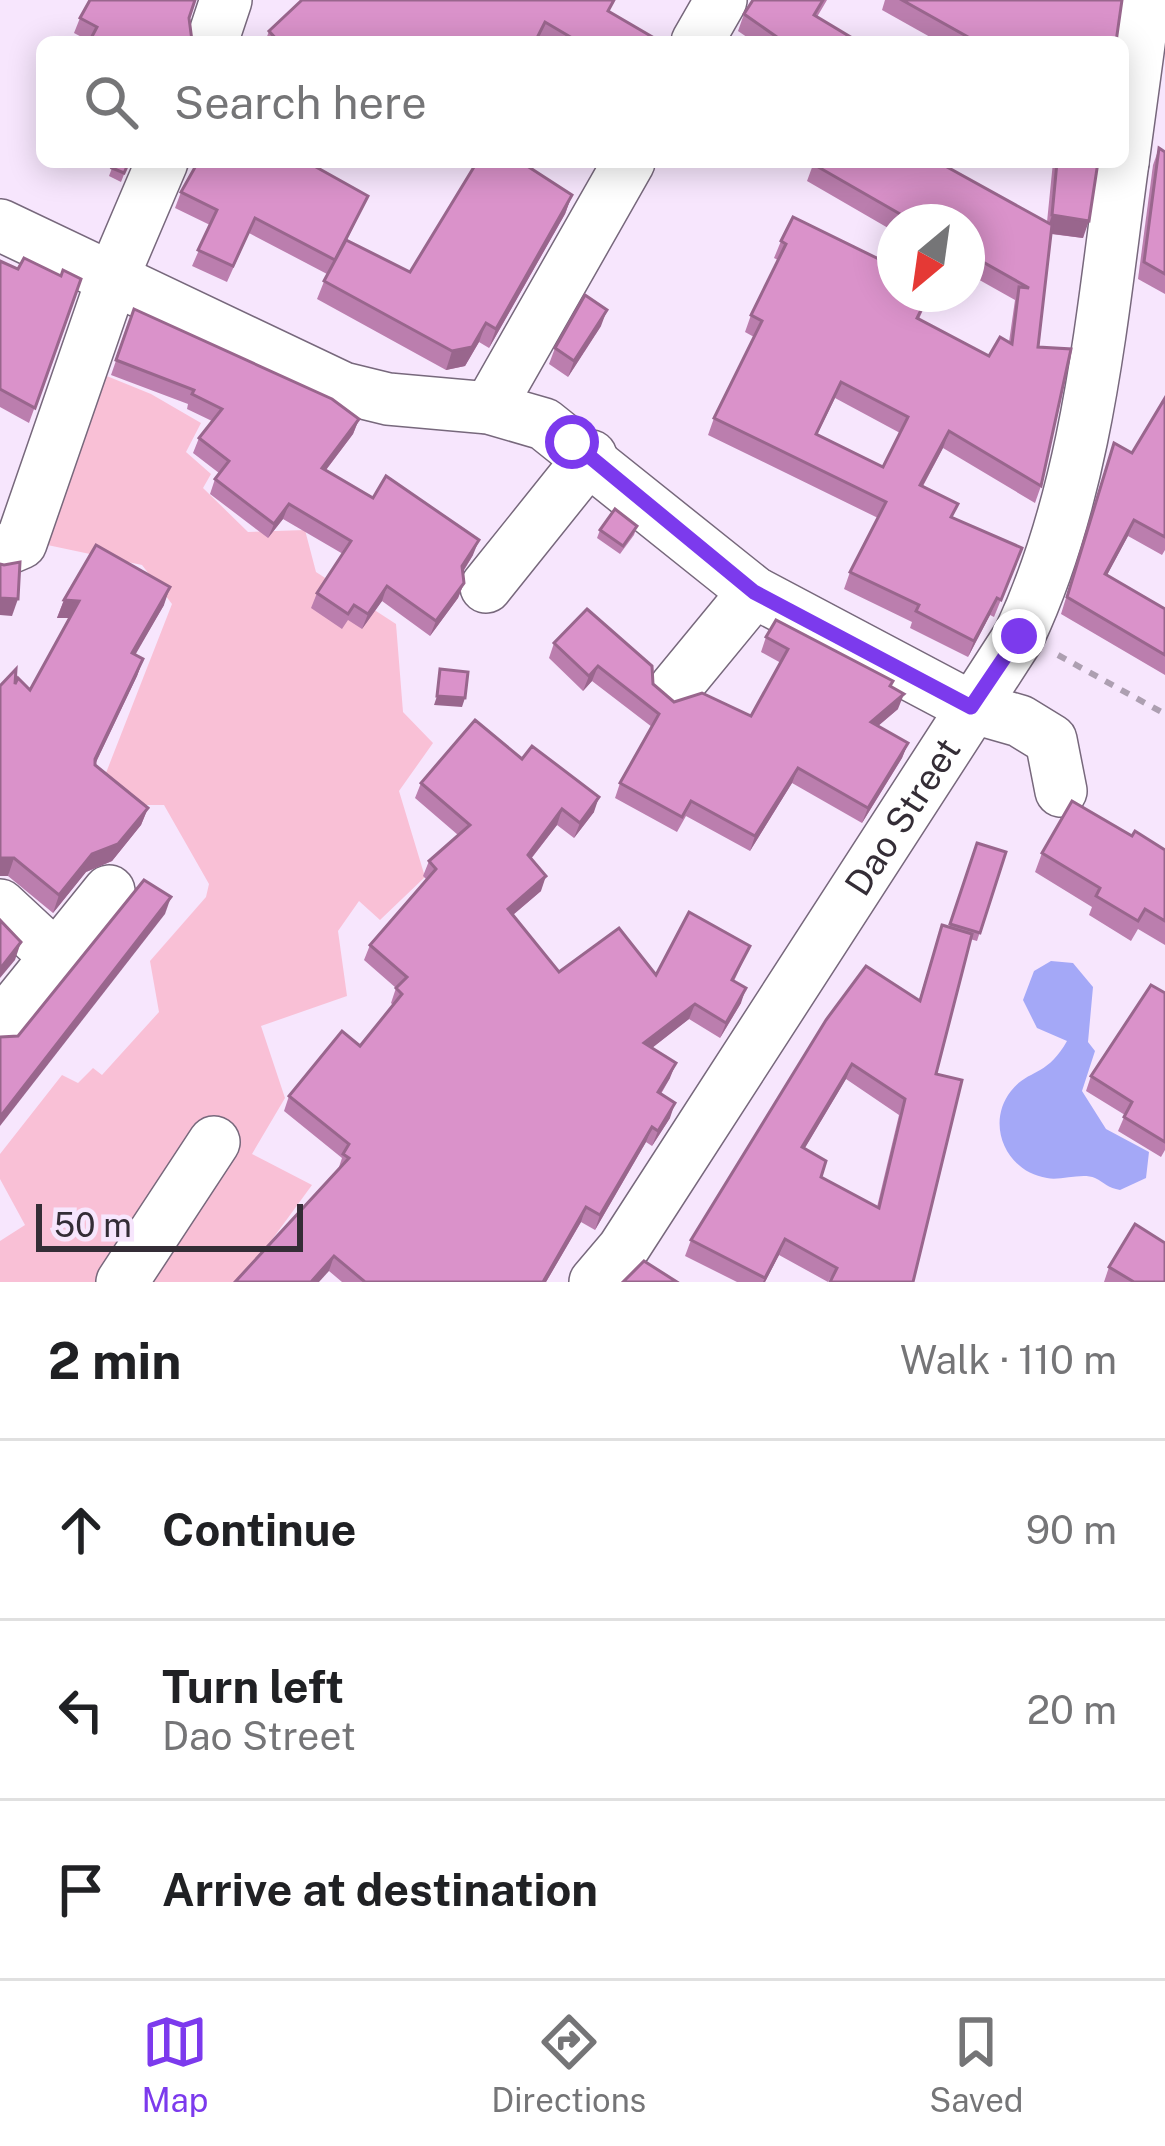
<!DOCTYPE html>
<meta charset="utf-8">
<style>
:root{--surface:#fff;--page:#f2f2f2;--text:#202124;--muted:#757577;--line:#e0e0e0;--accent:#7c3aed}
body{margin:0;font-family:"Public Sans",sans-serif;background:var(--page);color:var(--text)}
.compass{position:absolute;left:877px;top:204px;width:108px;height:108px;border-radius:50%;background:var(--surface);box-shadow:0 6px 30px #0003;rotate:209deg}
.scale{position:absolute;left:36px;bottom:30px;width:267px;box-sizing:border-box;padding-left:12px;border:6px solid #342d36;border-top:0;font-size:33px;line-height:42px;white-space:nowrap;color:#342d36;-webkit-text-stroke:9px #f7e6fd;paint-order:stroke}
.stop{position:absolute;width:36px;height:36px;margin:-27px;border:9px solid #7c3aed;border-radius:50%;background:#fff}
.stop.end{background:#7c3aed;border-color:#fff;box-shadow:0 3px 12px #0008}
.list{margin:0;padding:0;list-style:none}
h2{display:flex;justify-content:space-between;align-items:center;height:156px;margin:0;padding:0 48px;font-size:51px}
h2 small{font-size:39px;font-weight:400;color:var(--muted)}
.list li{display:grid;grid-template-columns:78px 1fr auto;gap:36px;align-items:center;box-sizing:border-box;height:180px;padding:0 48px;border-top:3px solid var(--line)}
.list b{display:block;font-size:45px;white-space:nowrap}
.list p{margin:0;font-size:39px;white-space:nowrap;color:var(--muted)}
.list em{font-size:39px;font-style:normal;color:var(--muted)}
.icon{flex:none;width:66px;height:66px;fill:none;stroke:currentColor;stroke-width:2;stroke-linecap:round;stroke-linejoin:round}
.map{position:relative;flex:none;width:1165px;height:1282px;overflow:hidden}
.search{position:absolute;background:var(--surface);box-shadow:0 6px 30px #0003;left:36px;right:36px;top:36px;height:132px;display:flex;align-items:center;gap:30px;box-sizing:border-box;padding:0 42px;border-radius:18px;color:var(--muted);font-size:45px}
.sheet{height:696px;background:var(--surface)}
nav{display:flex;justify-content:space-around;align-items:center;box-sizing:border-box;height:168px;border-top:3px solid var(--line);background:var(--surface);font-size:33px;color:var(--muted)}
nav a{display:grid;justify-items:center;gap:6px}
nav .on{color:var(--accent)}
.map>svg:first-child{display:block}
</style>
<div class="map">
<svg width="1165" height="1282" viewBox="0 0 1165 1282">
<rect width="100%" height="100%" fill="#f7e6fd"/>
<!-- green -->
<polygon fill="#f9c0d6" points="87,368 151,394 201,423 186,452 211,474 203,488 248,532 305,530 316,572 396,624 403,712 433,743 399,791 425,877 380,920 359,901 338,931 347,996 261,1026 285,1098 252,1154 312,1185 241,1282 0,1282 0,1241 25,1225 0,1179 0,1154 62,1075 78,1083 93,1068 102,1075 159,1012 150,961 206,897 209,884 164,805 131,805 104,778 172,604 142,565 38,543"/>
<!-- water -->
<path fill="#a4a8f7" d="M1051,961L1073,963L1093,987L1088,1042L1095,1051L1082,1091L1106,1129L1149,1152L1146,1178L1120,1190C1108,1188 1105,1183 1095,1178C1082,1172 1061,1181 1047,1178C1006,1172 985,1124 1011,1091C1028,1069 1047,1077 1067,1041L1037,1028L1023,1000L1034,971Z"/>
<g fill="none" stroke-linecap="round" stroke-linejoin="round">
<!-- minor casing -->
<g stroke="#77687c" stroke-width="54">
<g id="minor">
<polyline points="212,42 226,0"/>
<polyline points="697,42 721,0"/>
<polyline points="1123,162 1145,0"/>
<polyline points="0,225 343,388 388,399 489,408 544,424 754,592 971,707 1020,721 1051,740 1061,791"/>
<polyline points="489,408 629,162"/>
<polyline points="0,552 21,543 113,277 162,162"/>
<polyline points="486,587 591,456"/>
<polyline points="675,688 754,592"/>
<polyline points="0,905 56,957"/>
<polyline points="0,1026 109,891"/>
<polyline points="122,1282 214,1142"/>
<path id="s1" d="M595,1282L623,1249L1019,636C1088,489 1101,321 1123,162"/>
</g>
</g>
<!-- path -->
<polyline stroke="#ad9fb1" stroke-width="6" stroke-dasharray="9 9" stroke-linecap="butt" points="1058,655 1165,714"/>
<!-- minor -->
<use href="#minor" stroke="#fff" stroke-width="51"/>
</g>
<!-- wall -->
<g fill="#bb7eae" fill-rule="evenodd">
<polygon points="195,0 89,41 74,33 80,18"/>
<polygon points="753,0 827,0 817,17 854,39 864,42 754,42 738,31 744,14"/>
<polygon points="885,0 1122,0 1116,42 939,42 882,10"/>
<polygon points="611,13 661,42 265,42 269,31"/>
<polygon points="1159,148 1165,152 1165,294 1138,279 1153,165"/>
<polygon points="129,162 121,182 109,176 112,168"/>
<polygon points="477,162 522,162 572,195 565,214 489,348 479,342 465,366 446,370 317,299 327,274 249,233 227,282 192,266 210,225 175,208 181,192 368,196 347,240 410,272"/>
<path d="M814,162L1047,222L1053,162H1098L1083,238L1051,234L1038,347L1041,486L1035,503L943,448L923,486L953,518L1022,548L994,617L990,615L968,657L910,628L912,622L844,589L850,572L878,518L708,435L714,418L754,337L745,332L751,315L778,260L774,258L781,241L895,294H930L919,319L989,356L1009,342L1015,300L967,273V222H895V232L807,181ZM835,398L900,433L883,467L817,435Z"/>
<polygon points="0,261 18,269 81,279 29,423 0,407"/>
<polygon points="134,309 359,419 353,434 326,470 473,555 463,572 464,583 458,598 430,636 382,601 362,629 348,620 342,629 311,608 317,593 343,554 283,519 268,538 210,494 215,479 219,473 193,453 199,438 212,421 187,409 188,404 111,375"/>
<polygon points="601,326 568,377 549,364 555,348"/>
<polygon points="1165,398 1165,550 1162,555 1128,536 1107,575 1165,609 1165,675 1061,614 1114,443 1132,453"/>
<polygon points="637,526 634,535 620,554 597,538 600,530"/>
<polygon points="64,600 164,605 135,654 143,659 137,676 95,764 148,808 141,825 112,861 86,872 53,913 8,876 30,690 69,618 57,618"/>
<polygon points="766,637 891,686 898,709 878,726 908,743 902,758 862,823 792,783 750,851 686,816 677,832 615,798 620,783 652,727 592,681 583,691 549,658 554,643 653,684 674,702 751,716 781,663 761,652"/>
<polygon points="522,759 594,812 574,838 557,825 531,859 541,891 513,915 559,972 656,975 750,946 734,981 741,1003 720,1038 689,1019 652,1048 670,1078 661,1094 670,1118 652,1146 646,1142 595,1230 581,1222 546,1282 342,1282 329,1271 338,1170 342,1158 284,1111 289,1096 360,1046 393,1005 391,1003 396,988 364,960 370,945 427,880 423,876 429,861 458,835 415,798 421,783"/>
<polygon points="1132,836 1165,850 1165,945 1138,929 1131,941 1089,915 1092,907 1035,872 1042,853"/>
<path d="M977,843L1006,852L977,941L970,939L936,1074L962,1080L828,1282L779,1255L765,1282H737L685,1256L691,1240L826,1020L919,1000L942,925L949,927ZM846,1079L899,1115L877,1207L821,1177L804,1149Z"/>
<polygon points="1165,993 1165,1150 1161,1157 1118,1131 1125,1115 1086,1091 1091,1076"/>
<polygon points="1109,1267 1165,1282 1104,1282"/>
</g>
<!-- shaded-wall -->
<g fill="#99668d">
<polygon points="572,195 565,214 489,348 496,329"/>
<polygon points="1052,215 1089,221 1083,238 1046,233"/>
<polygon points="607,310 601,326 568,377 574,361"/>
<polygon points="486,323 479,342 465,366 446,370 452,351"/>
<polygon points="359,419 353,434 316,483 322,468"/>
<polygon points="949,431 943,448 914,502 920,485"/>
<polygon points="289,504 283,519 268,538 274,524"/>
<polygon points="1134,520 1128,536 1099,590 1105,574"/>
<polygon points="479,540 473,555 457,581 462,566"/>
<polygon points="464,583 458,598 430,636 436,621"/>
<polygon points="387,586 382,601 362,629 368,614"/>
<polygon points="170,587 164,605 126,671 132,653"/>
<polygon points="0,598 18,599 12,616 0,615"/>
<polygon points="997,598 990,615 968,657 974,641"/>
<polygon points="64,600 79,601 73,618 57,618"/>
<polygon points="143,659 137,676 89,777 95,759"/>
<polygon points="598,666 592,681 583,691 589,676"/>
<polygon points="904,694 898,709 865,737 871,722"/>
<polygon points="437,696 465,698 462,707 434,705"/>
<polygon points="908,743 902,758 862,823 868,808"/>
<polygon points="798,768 792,783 750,851 755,836"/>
<polygon points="599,797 594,812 574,838 580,823"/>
<polygon points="148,808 141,825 112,861 86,872 53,913 59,895 92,854"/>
<polygon points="562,809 557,825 522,870 528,855"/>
<polygon points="0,858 14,858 8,876 0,876"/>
<polygon points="546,876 541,891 502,924 508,909"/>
<polygon points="171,897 165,914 0,1126 0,1117"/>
<polygon points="21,942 15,960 0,978 0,969"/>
<polygon points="746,988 741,1003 720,1038 726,1023"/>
<polygon points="695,1004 689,1019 639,1058 644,1043"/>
<polygon points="676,1063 670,1078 652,1107 658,1092"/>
<polygon points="852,1064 846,1079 796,1163 802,1147"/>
<polygon points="675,1103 670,1118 652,1146 658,1131"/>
<polygon points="652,1127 646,1142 595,1230 600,1215"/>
<polygon points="586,1207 581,1222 546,1282 543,1282"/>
<polygon points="785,1239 779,1255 765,1282 763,1282"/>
<polygon points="334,1256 329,1271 319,1282 311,1282"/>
</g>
<!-- building -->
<g fill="#da92ca" stroke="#99668d" stroke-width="3" fill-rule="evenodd">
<polygon points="90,0 195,0 189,18 192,41 89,42 97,27 80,18"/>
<polygon points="302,0 614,0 608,11 661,42 579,42 545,22 535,42 279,42 269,31"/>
<polygon points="753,0 823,0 814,15 854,39 864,42 784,42 744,14"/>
<polygon points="902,0 1122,0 1116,42 977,42"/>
<polygon points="1159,148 1165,152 1165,274 1144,262"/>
<polygon points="116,162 129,162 124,173 112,168"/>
<polygon points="198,162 307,162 368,196 335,260 255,218 233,266 198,250 217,210 181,192"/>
<polygon points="477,162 521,162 572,195 496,329 486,323 472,347 452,351 324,281 346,240 410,272"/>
<path d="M814,162H938L1052,225L1038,347L1071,349L1041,486L949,431L920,485L958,504L951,517L1022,548L1001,600L997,598L974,641L916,611L919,605L850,572L886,502L714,418L762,321L751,315L786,244L781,241L793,217L895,267V294H929L917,318L989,356L1000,337L1012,344L1019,287L1029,288L967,253V222H914L813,164ZM841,382L908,417L883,467L816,434Z"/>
<polygon points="1057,162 1098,162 1089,221 1052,215"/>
<polygon points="24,258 61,276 63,270 81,279 35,408 0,389 0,261 18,269"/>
<polygon points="585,295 607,310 574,361 555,348"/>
<polygon points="134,309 332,399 359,419 322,468 373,498 386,476 479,540 462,566 464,583 436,621 387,586 368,614 354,605 348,614 317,593 351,541 289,504 274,524 215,479 229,461 199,438 222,409 192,394 194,390 116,360"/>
<polygon points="1165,398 1165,537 1134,520 1105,574 1165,609 1165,655 1067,597 1114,443 1132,453"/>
<polygon points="615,509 637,526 623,546 600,530"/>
<polygon points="96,545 170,587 132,653 143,659 95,759 95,765 148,808 118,844 92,854 59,895 14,858 0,858 0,686 16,669 15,684 18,678 30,690 79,601 64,600"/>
<polygon points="20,562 18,599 0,598 0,564 4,565"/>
<polygon points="587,609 652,666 653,684 674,702 702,693 751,716 788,649 766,637 776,620 893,681 890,686 904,694 871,722 908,743 868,808 798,768 755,836 691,801 682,817 620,783 659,714 598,666 589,676 554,643"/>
<polygon points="440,669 468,672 465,698 437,696"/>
<polygon points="475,720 522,759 532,746 599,797 580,823 562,809 528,855 546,876 508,909 559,972 619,928 656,975 689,912 750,946 732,980 746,988 726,1023 695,1004 644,1043 676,1063 658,1092 675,1103 658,1131 652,1127 600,1215 586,1207 543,1282 365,1282 334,1256 311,1282 235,1282 349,1158 343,1154 349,1144 289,1096 342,1031 360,1046 402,994 396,988 407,977 370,945 436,869 429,861 470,825 421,783"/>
<polygon points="1072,801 1132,836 1135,831 1165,850 1165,921 1145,909 1138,921 1096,896 1100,888 1042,853"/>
<polygon points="977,843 1006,852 980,933 950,924"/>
<polygon points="144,880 171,897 0,1117 0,1037 18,1036"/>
<polygon points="0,920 21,942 0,969"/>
<path d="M942,925L972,934L936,1074L962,1080L913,1282H830L837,1268L785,1239L765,1278L691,1240L826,1020L866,966L920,1001ZM852,1064L905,1099L879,1208L821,1177L826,1161L802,1147Z"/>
<polygon points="1151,985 1165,993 1165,1142 1124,1117 1132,1102 1091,1076"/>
<polygon points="1135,1224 1165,1243 1165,1282 1134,1282 1109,1267"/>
<polygon points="644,1261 677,1282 623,1282"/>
</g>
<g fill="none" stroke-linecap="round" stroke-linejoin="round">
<!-- route -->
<polyline stroke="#7c3aed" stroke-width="15" points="572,442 754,592 971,707 1019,636"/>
</g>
<g text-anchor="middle" stroke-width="12" stroke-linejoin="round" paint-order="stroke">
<!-- street labels -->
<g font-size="36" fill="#342d36" stroke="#f7e6fd">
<text dy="13" stroke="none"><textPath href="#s1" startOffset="558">Dao Street</textPath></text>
</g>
</g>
</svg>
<svg class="compass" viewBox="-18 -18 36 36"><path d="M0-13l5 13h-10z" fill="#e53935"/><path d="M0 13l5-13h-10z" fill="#757577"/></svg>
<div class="scale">50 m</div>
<div class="stop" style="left:572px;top:442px"></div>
<div class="stop end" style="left:1019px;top:636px"></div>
<div class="search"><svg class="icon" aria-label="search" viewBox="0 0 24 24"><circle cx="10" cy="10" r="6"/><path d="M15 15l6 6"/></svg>Search here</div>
</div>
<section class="sheet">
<h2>2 min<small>Walk · 110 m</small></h2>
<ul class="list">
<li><svg class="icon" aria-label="ahead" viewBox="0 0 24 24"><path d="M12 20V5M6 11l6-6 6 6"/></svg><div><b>Continue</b></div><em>90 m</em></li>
<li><svg class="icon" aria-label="left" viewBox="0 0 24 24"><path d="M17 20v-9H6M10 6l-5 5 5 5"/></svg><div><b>Turn left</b><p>Dao Street</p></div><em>20 m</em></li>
<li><svg class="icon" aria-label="arrive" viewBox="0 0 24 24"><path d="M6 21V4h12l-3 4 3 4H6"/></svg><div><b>Arrive at destination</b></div></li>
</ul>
</section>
<nav>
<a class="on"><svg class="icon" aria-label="map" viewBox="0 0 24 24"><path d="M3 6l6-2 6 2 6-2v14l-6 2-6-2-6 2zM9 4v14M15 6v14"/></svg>Map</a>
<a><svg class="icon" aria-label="directions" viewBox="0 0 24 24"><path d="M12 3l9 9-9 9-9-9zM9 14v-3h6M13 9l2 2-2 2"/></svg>Directions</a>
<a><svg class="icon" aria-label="saved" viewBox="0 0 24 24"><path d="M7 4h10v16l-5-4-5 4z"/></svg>Saved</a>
</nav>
